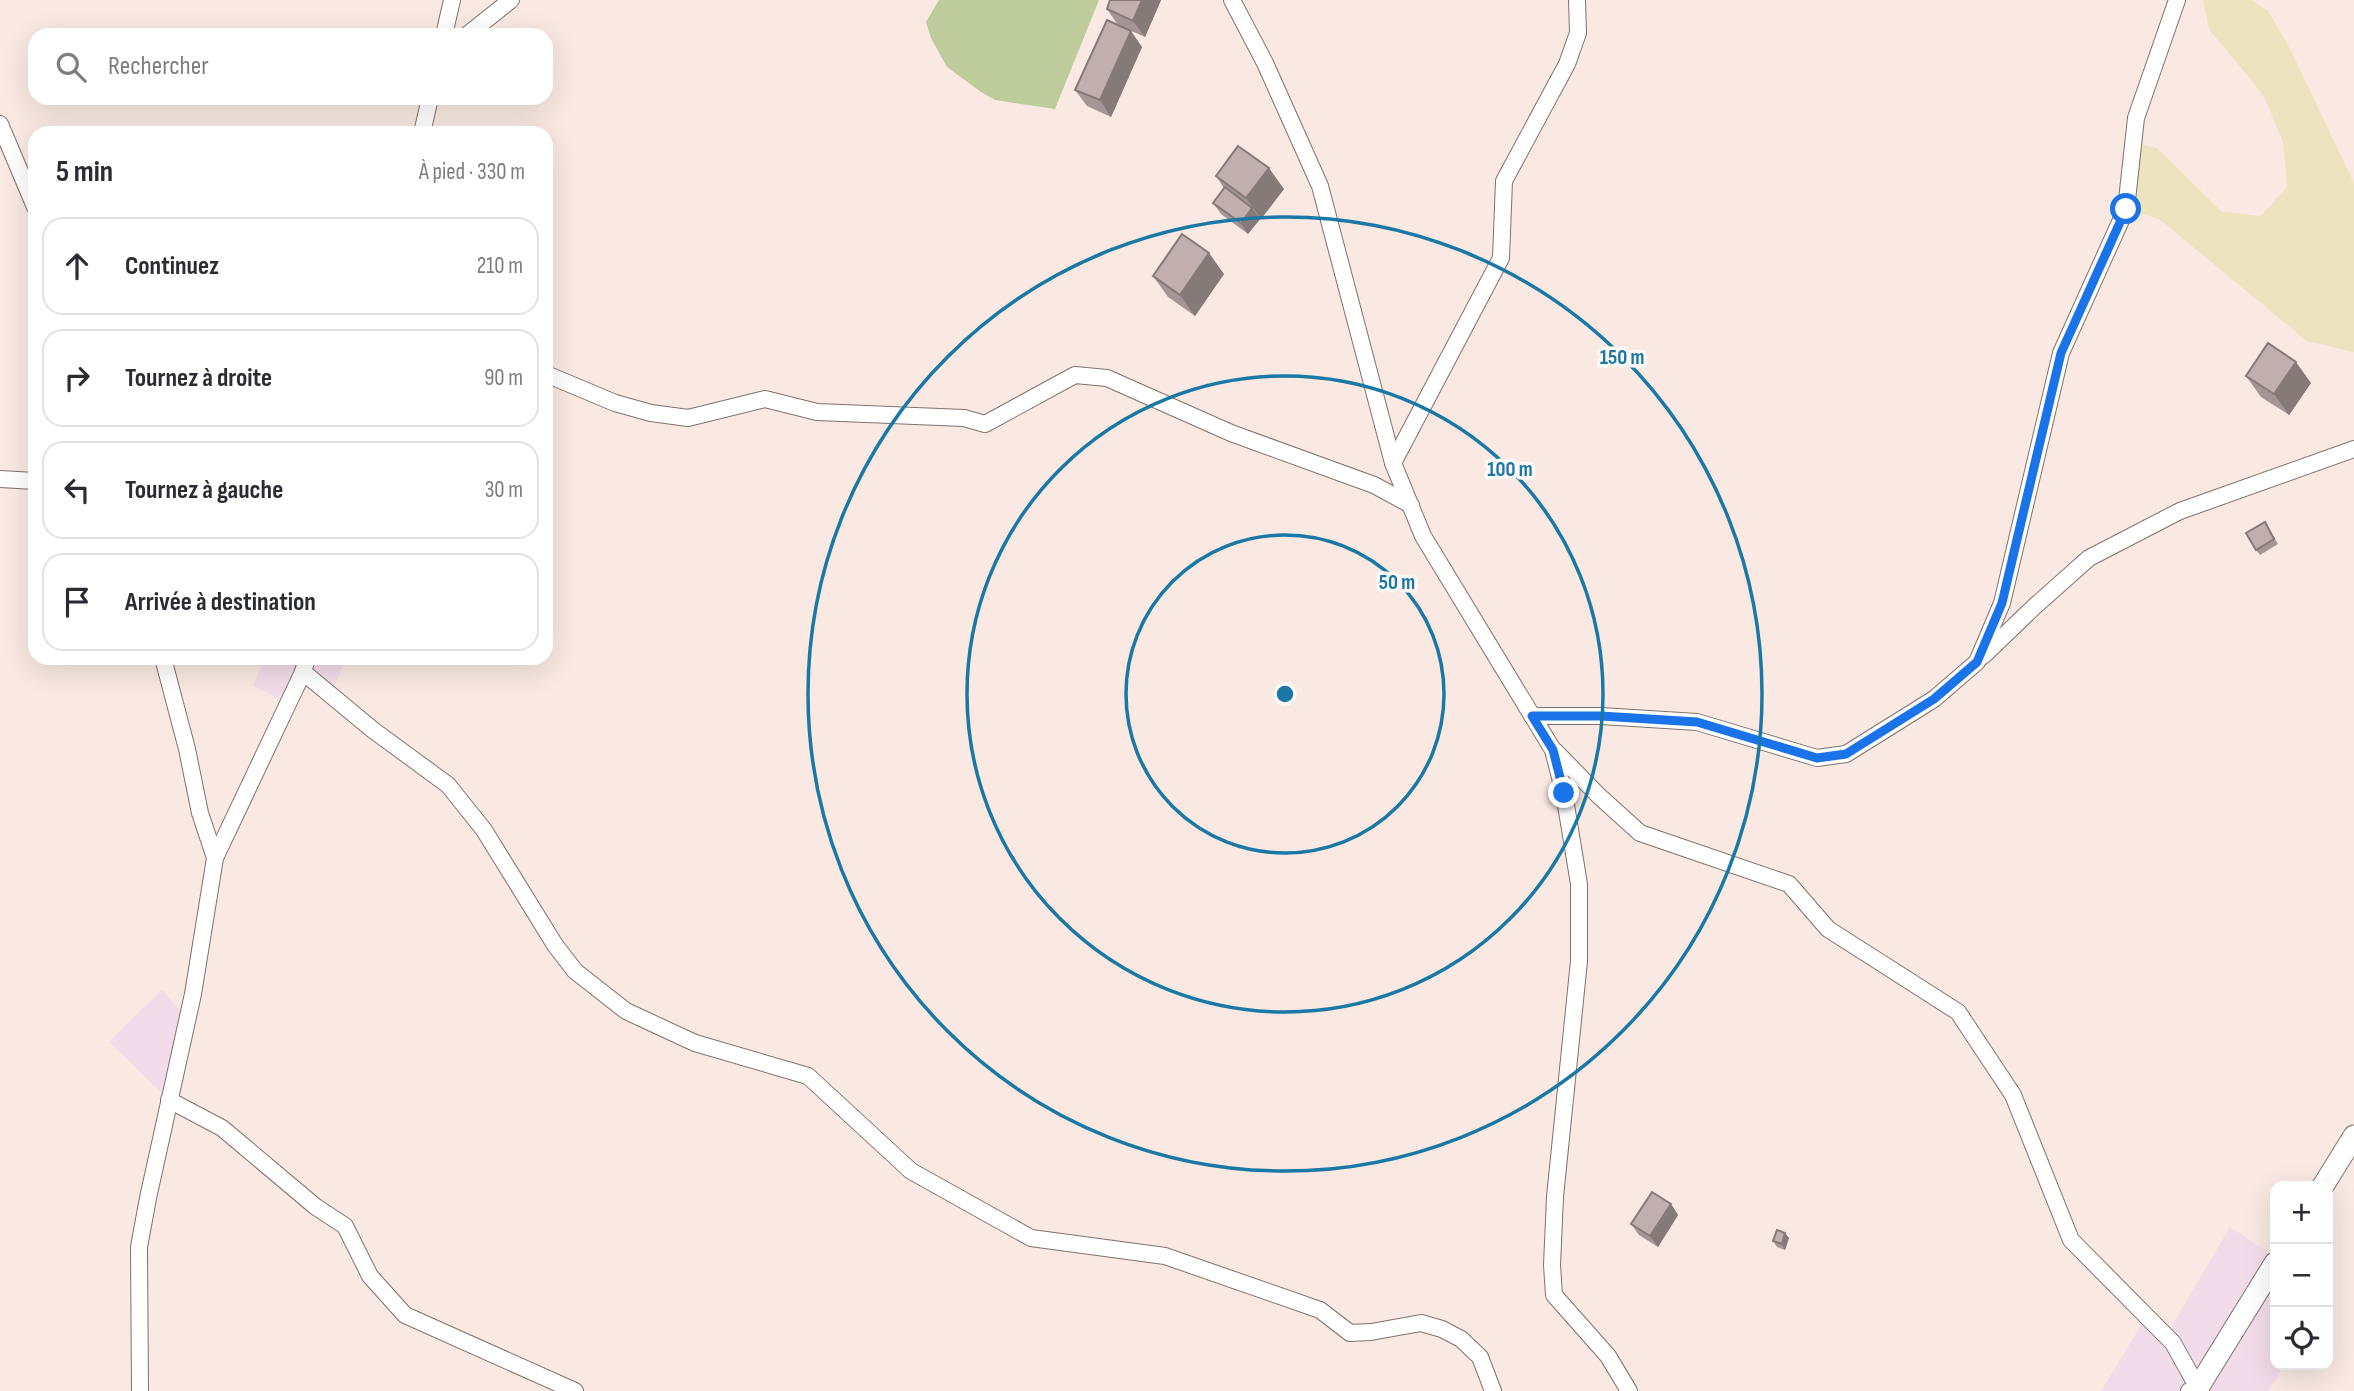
<!DOCTYPE html>
<html lang="fr">
<meta charset="utf-8">
<style>
:root{--surface:#fff;--page:#f2f2f3;--text:#2b2b33;--muted:#7c7c81;--line:#e1e1e2}
body{margin:0;font-family:"Sofia Sans Condensed",sans-serif;background:var(--page);color:var(--text)}
.controls{position:absolute;right:21px;bottom:21px;display:grid;overflow:hidden;border-radius:14px;box-shadow:0 7px 28px #0002}
.controls button{width:63px;height:63px;display:grid;place-items:center;padding:0;border:0;border-bottom:2px solid var(--line);background:var(--surface);color:var(--text);font:35px sans-serif}
.stop{position:absolute;width:21px;height:21px;margin:-16px;border:5px solid #1a73e8;border-radius:50%;background:#fff}
.stop.end{background:#1a73e8;border-color:#fff;box-shadow:0 2px 7px #0008}
.list{margin:0;padding:0;list-style:none}
h2{display:flex;justify-content:space-between;align-items:center;height:91px;margin:0;padding:0 28px;font-size:30px}
h2 small{font-size:23px;font-weight:400;color:var(--muted)}
.list li{display:grid;grid-template-columns:46px 1fr auto;gap:21px;align-items:center;box-sizing:border-box;height:98px;margin:0 14px 14px;padding:0 14px;border:2px solid var(--line);border-radius:21px}
.list b{display:block;font-size:26px;white-space:nowrap}
.list em{font-size:23px;font-style:normal;color:var(--muted)}
.icon{flex:none;width:38px;height:38px;fill:none;stroke:currentColor;stroke-width:2;stroke-linecap:round;stroke-linejoin:round}
.map{position:relative;flex:none;width:2354px;height:1391px;overflow:hidden}
.search{position:absolute;background:var(--surface);box-shadow:0 7px 28px #0002;left:28px;top:28px;width:525px;height:77px;display:flex;align-items:center;gap:18px;box-sizing:border-box;padding:0 24px;border-radius:21px;color:var(--muted);font-size:26px}
.panel{position:absolute;background:var(--surface);box-shadow:0 7px 28px #0002;left:28px;top:126px;width:525px;height:539px;border-radius:21px}
.map>svg:first-child{display:block}
</style>
<div class="map">
<svg width="2354" height="1391" viewBox="0 0 2354 1391">
<rect width="100%" height="100%" fill="#f9e9e2"/>
<!-- commercial -->
<g fill="#f2dce9">
<polygon points="265,658 344,658 346,659 330,695 303,673 288,703 253,686"/>
<polygon points="162,990 187,1018 169,1100 109,1042"/>
<polygon points="2230,1227 2275,1257 2275,1365 2285,1365 2268,1391 2101,1391 2148,1314 2170,1329"/>
</g>
<!-- green -->
<polygon fill="#becb9a" points="939,0 1099,0 1055,109 995,100 981,92 947,67 931,38 926,22"/>
<!-- sand -->
<polygon fill="#ede3be" points="2203,0 2251,0 2268,11 2290,49 2354,183 2354,352 2307,341 2159,219 2126,209 2133,143 2157,148 2222,212 2261,216 2287,187 2283,142 2264,96 2209,29"/>
<g fill="none" stroke-linecap="round" stroke-linejoin="round">
<!-- minor casing -->
<g stroke="#80726c" stroke-width="18">
<g id="minor">
<polyline points="1232,0 1265,63 1320,186 1393,463 1423,536 1553,750 1564,793 1579,884 1579,961 1555,1197 1552,1265 1554,1295 1608,1356 1629,1391"/>
<polyline points="444,35 452,0"/>
<polyline points="467,35 511,0"/>
<polyline points="0,124 35,207"/>
<polyline points="422,133 430,98"/>
<polyline points="546,374 615,403 651,413 688,418 765,399 817,412 964,418 985,424 1075,375 1107,378 1231,433 1374,485 1411,505"/>
<polyline points="1393,463 1501,258 1504,181 1567,64 1578,33 1577,0"/>
<polyline points="0,479 35,481"/>
<polyline points="1983,656 2035,606 2089,558 2180,511 2354,449"/>
<polyline points="303,672 373,730 448,785 484,830 555,945 575,971 626,1011 695,1043 808,1076 911,1171 1031,1238 1165,1256 1320,1310 1350,1333 1371,1332 1421,1323 1442,1329 1461,1339 1480,1357 1493,1391"/>
<polyline points="1532,716 1601,716 1697,722 1817,758 1846,754 1934,699 1977,662 2002,603 2061,353 2126,209 2136,118 2177,0"/>
<polyline points="1555,751 1599,796 1640,833 1789,884 1828,929 1958,1012 2013,1095 2071,1240 2173,1343 2198,1388 2189,1391"/>
<polyline points="215,858 303,672 307,658"/>
<polyline points="169,1100 222,1128 316,1207 345,1226 370,1276 405,1315 575,1391"/>
<polyline points="140,1391 139,1247 148,1198 193,994 215,858 200,813 187,749 163,658"/>
</g>
</g>
<!-- tertiary casing -->
<g stroke="#80726c" stroke-width="23">
<g id="tertiary">
<polyline points="2323,1186 2354,1136"/>
<polyline points="2196,1391 2275,1263"/>
</g>
</g>
<!-- minor -->
<use href="#minor" stroke="#fff" stroke-width="16"/>
<!-- tertiary -->
<use href="#tertiary" stroke="#fff" stroke-width="21"/>
</g>
<!-- wall -->
<g fill="#a59695">
<polygon points="1161,0 1145,37 1118,25 1107,9"/>
<polygon points="1142,47 1111,117 1087,106 1075,90"/>
<polygon points="1216,176 1284,189 1261,219 1260,219 1248,234 1221,214 1213,203 1224,188"/>
<polygon points="1224,274 1195,316 1168,297 1153,276"/>
<polygon points="2246,376 2311,383 2289,415 2261,397"/>
<polygon points="2265,522 2278,544 2260,555 2256,550"/>
<polygon points="1671,1204 1678,1215 1658,1247 1639,1235 1631,1224"/>
<polygon points="1789,1238 1785,1250 1777,1247 1773,1241"/>
</g>
<!-- shaded-wall -->
<g fill="#867a79">
<polygon points="1142,0 1161,0 1145,37 1133,21"/>
<polygon points="1131,31 1142,47 1111,117 1100,100"/>
<polygon points="1269,168 1284,189 1261,219 1246,198"/>
<polygon points="1252,208 1260,219 1248,234 1241,223"/>
<polygon points="1209,253 1224,274 1195,316 1180,295"/>
<polygon points="2296,362 2311,383 2289,415 2274,394"/>
<polygon points="1671,1204 1678,1215 1658,1247 1650,1236"/>
<polygon points="1785,1233 1789,1238 1785,1250 1782,1244"/>
</g>
<!-- building -->
<g fill="#c0afad" stroke="#867a79" stroke-width="2">
<polygon points="1110,0 1142,0 1133,21 1107,9"/>
<polygon points="1107,20 1131,31 1100,100 1075,90"/>
<polygon points="1238,146 1269,168 1246,198 1216,176"/>
<polygon points="1225,187 1252,208 1241,223 1213,203"/>
<polygon points="1182,234 1209,253 1180,295 1153,276"/>
<polygon points="2268,343 2296,362 2274,394 2246,376"/>
<polygon points="2265,522 2274,539 2256,550 2246,533"/>
<polygon points="1652,1192 1671,1204 1650,1236 1631,1224"/>
<polygon points="1777,1230 1785,1233 1782,1244 1773,1241"/>
</g>
<g fill="none" stroke-linecap="round" stroke-linejoin="round">
<!-- route -->
<polyline stroke="#1a73e8" stroke-width="9" points="1564,793 1553,750 1532,716 1601,716 1697,722 1817,758 1846,754 1934,699 1977,662 2002,603 2061,353 2126,209"/>
</g>
<!-- distance rings -->
<g fill="none" stroke="#1978a5" stroke-width="3.5">
<circle cx="1285" cy="694" r="159"/>
<circle cx="1285" cy="694" r="318"/>
<circle cx="1285" cy="694" r="477"/>
</g>
<circle cx="1285" cy="694" r="10" fill="#1978a5" stroke="#fff9f6" stroke-width="3.5"/>
<g font-size="21" text-anchor="middle" font-weight="bold" fill="#1978a5" stroke="#fff9f6" stroke-width="7" stroke-linejoin="round" paint-order="stroke">
<text x="1622" y="364">150 m</text>
<text x="1510" y="476">100 m</text>
<text x="1397" y="589">50 m</text>
</g>
</svg>
<div class="controls">
<button>+</button>
<button>−</button>
<button><svg class="icon" aria-label="locate" viewBox="0 0 24 24"><circle cx="12" cy="12" r="6"/><path d="M12 2v4M12 18v4M2 12h4M18 12h4"/></svg></button>
</div>
<div class="stop" style="left:2126px;top:209px"></div>
<div class="stop end" style="left:1564px;top:793px"></div>
<div class="search"><svg class="icon" aria-label="search" viewBox="0 0 24 24"><circle cx="10" cy="10" r="6"/><path d="M15 15l6 6"/></svg>Rechercher</div>
<section class="panel">
<h2>5 min<small>À pied · 330 m</small></h2>
<ul class="list">
<li><svg class="icon" aria-label="ahead" viewBox="0 0 24 24"><path d="M12 20V5M6 11l6-6 6 6"/></svg><div><b>Continuez</b></div><em>210 m</em></li>
<li><svg class="icon" aria-label="right" viewBox="0 0 24 24"><path d="M7 20v-9h11M14 6l5 5-5 5"/></svg><div><b>Tournez à droite</b></div><em>90 m</em></li>
<li><svg class="icon" aria-label="left" viewBox="0 0 24 24"><path d="M17 20v-9H6M10 6l-5 5 5 5"/></svg><div><b>Tournez à gauche</b></div><em>30 m</em></li>
<li><svg class="icon" aria-label="arrive" viewBox="0 0 24 24"><path d="M6 21V4h12l-3 4 3 4H6"/></svg><div><b>Arrivée à destination</b></div></li>
</ul>
</section>
</div>
